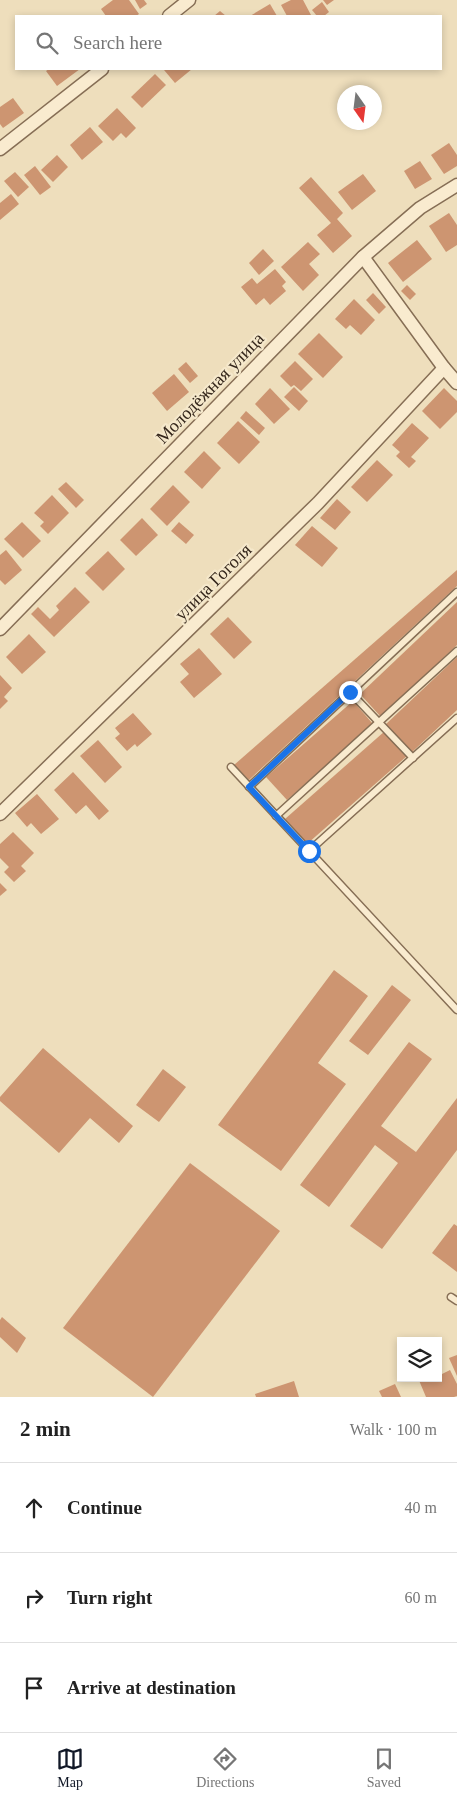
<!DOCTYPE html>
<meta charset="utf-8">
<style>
:root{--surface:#fff;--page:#f2f2f2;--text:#222;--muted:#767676;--line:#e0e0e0;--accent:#111827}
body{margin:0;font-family:Georgia,serif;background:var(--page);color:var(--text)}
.controls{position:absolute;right:15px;bottom:15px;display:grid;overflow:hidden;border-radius:0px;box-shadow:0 2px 8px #0003}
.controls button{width:45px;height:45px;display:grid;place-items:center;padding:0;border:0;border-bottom:1px solid var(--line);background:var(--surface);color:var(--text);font:25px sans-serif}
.compass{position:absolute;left:337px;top:85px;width:45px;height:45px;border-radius:50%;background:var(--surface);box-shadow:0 2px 8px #0003;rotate:166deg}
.stop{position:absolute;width:15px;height:15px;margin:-11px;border:4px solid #1a73e8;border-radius:50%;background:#fff}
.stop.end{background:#1a73e8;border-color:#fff;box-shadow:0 1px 5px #0008}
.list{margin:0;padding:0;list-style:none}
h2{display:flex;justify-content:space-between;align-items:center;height:65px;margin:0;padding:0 20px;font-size:21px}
h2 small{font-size:16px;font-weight:400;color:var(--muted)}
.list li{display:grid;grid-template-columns:32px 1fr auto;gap:15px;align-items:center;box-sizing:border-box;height:90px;padding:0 20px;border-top:1px solid var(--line)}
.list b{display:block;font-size:19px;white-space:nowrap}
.list em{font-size:16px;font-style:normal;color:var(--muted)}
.icon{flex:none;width:28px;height:28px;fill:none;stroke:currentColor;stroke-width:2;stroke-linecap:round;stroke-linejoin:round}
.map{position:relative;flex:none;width:457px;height:1397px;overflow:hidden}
.search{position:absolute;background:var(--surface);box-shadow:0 2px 8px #0003;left:15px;right:15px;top:15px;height:55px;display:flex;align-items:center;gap:12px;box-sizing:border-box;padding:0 18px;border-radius:0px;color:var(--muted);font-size:19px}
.sheet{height:335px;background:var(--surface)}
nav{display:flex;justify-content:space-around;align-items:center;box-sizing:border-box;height:70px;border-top:1px solid var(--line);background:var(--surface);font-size:14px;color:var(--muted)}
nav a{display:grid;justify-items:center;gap:2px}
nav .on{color:var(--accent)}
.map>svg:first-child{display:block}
</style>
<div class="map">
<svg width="457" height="1397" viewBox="0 0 457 1397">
<rect width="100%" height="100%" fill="#eedebc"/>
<!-- building -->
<g fill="#cd9571">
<polygon points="113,0 129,0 139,14 136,16 106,16 101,9"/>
<polygon points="135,0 144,0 147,4 140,9"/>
<polygon points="291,0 303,0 311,15 287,16 281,5"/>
<polygon points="323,0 334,0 327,5"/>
<polygon points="322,2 329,12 324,16 317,16 312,10"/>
<polygon points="270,4 277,16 250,16"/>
<polygon points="220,11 226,16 214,16"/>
<polygon points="49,69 80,69 57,86 46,71"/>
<polygon points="166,69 192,69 175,83 164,70"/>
<polygon points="155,74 166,85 142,108 131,97"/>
<polygon points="13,98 24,113 3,128 0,124 0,107"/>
<polygon points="117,108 136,128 126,138 121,133 113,141 98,126"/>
<polygon points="90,127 103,142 82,160 70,145"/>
<polygon points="449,143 457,155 457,166 444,174 431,155"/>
<polygon points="57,155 68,167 53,182 41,170"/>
<polygon points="420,161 432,179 415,189 404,171"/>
<polygon points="35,166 51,187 40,195 24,175"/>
<polygon points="15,172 29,187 18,197 4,181"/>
<polygon points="363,174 376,191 352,210 338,192"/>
<polygon points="311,177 343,213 337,219 352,236 333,253 317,235 331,223 299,188"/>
<polygon points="11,194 19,204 0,220 0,203"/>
<polygon points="449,213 457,225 457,245 446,252 429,226"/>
<polygon points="417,240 432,259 403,282 388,263"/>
<polygon points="308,242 320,254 309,264 319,275 303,291 281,267"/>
<polygon points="263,249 274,261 259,275 249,263"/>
<polygon points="275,269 286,282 282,286 286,291 270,305 264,298 256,305 241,287 252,278 257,284"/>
<polygon points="407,285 416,294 410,300 401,291"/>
<polygon points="373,293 386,307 379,314 366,300"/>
<polygon points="354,299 375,320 361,335 350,325 346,329 335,319"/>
<polygon points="319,333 343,357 323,378 298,354"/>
<polygon points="295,361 313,379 301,391 294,385 291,387 280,376"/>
<polygon points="186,362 198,376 190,383 178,369"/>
<polygon points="174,374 189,392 167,411 152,393"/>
<polygon points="294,387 308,401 299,411 284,397"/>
<polygon points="270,388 290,409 274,424 255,404"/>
<polygon points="444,388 457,401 457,412 440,429 422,411"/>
<polygon points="246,411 265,428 259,435 240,418"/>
<polygon points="238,421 260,442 239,464 217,443"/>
<polygon points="412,423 429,438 411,457 416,461 409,468 396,456 400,452 392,445"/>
<polygon points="204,451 221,468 202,489 184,472"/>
<polygon points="377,460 393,475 367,502 351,487"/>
<polygon points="66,482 84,500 76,508 58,489"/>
<polygon points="173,485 190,502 167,526 150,509"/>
<polygon points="52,495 69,513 48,534 40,526 44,522 34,513"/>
<polygon points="337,499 351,512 335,530 320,518"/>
<polygon points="142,518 158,535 136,556 120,540"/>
<polygon points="22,522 41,541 23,558 4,539"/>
<polygon points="179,522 194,535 186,544 171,531"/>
<polygon points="312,526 338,548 322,567 295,545"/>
<polygon points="6,550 22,570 5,585 0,580 0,555"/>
<polygon points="108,551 125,569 103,591 85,573"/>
<polygon points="457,570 457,586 249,780 234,765"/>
<polygon points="75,587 90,602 54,637 31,614 38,607 50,619 59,610 56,606"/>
<polygon points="457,602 457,645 381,717 360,694"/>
<polygon points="228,617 252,642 234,659 210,634"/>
<polygon points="29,634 46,652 22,674 6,657"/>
<polygon points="199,648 222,674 194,698 180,682 189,674 180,664"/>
<polygon points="457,657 457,710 411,753 385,725"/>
<polygon points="0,675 12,688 4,697 8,701 0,709"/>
<polygon points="353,701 373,724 287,800 266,777"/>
<polygon points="133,713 152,734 137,747 135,744 127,751 115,738 120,734 115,728"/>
<polygon points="385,731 407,756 307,844 285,819"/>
<polygon points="98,740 122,767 105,783 80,756"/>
<polygon points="73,772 109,811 99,820 86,805 76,814 54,790"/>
<polygon points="37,794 59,819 41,834 31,823 27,827 15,813"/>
<polygon points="13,832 34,853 21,866 26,871 14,882 4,872 9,867 0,858 0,844"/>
<polygon points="0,883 7,890 0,896"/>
<polygon points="334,970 368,996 318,1063 346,1084 281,1171 218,1125"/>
<polygon points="392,985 411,1000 368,1055 349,1041"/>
<polygon points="409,1042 432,1059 381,1126 416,1152 457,1098 457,1150 382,1249 350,1226 398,1163 375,1145 329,1207 300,1185"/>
<polygon points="43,1048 133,1126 119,1143 90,1118 59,1153 0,1101 0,1097"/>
<polygon points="163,1069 186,1087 159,1122 136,1105"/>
<polygon points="190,1163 280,1231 153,1397 63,1328"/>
<polygon points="454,1224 457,1226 457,1272 432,1253"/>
<polygon points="2,1317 26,1338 17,1353 0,1337 0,1320"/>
<polygon points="457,1355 457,1376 449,1358"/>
<polygon points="450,1370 457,1384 457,1396 454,1397 426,1397 418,1378 430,1378 431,1380 438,1378 438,1376"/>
<polygon points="294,1381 299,1397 256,1397 255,1394"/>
<polygon points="395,1384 401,1397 382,1397 379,1391"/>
</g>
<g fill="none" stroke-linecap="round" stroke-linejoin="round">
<!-- service casing -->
<g stroke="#866e55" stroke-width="9">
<g id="service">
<polyline points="350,692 413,758"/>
<polyline points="231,767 457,1010"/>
<polyline points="249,787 457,592"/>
<polyline points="276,816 457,651"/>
<polyline points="309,851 457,718"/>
<polyline points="451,1297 457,1301"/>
</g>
</g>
<!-- minor casing -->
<g stroke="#866e55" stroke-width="15">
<g id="minor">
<polyline points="169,16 189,0"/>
<polyline points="0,149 102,69"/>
<polyline points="363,257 444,368 457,383"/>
<polyline points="0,629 363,257 420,208 457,185"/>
<polyline points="0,814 318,503 444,368"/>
</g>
</g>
<!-- service -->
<use href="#service" stroke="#f9ebcf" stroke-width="6"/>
<!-- minor -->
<use href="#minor" stroke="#f9ebcf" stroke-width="12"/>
</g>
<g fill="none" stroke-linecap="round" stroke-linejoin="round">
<!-- route -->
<polyline stroke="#1a73e8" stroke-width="6" points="309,851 249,787 350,692"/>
</g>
<g text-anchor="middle" stroke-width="4.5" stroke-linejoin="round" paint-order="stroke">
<!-- street labels -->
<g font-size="18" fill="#34261b" stroke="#f5e8cb">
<text transform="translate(210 388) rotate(-46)" y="6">Молодёжная улица</text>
<text transform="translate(213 582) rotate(-45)" y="6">улица Гоголя</text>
</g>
</g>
</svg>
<div class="controls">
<button><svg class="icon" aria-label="layers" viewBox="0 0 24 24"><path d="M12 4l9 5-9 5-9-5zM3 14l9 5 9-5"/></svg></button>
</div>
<svg class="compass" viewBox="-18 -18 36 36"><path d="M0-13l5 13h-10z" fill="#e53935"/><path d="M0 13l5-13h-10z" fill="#767676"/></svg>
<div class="stop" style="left:309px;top:851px"></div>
<div class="stop end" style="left:350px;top:692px"></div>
<div class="search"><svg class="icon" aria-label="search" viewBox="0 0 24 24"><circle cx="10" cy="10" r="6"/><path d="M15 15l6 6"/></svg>Search here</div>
</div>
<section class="sheet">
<h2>2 min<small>Walk · 100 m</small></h2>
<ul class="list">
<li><svg class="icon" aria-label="ahead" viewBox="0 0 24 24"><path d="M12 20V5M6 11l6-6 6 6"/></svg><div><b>Continue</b></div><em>40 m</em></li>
<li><svg class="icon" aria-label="right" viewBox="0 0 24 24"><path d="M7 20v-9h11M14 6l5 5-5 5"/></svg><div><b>Turn right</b></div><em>60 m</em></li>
<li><svg class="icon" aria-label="arrive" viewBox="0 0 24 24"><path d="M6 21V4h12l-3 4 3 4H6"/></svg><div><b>Arrive at destination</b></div></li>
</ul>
</section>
<nav>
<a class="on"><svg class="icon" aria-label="map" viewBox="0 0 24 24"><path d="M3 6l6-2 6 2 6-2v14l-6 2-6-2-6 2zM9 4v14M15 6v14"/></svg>Map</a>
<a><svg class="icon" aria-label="directions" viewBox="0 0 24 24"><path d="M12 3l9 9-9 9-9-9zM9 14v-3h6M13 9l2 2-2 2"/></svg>Directions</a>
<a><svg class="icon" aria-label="saved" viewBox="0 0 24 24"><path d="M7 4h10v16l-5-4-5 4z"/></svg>Saved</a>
</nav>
